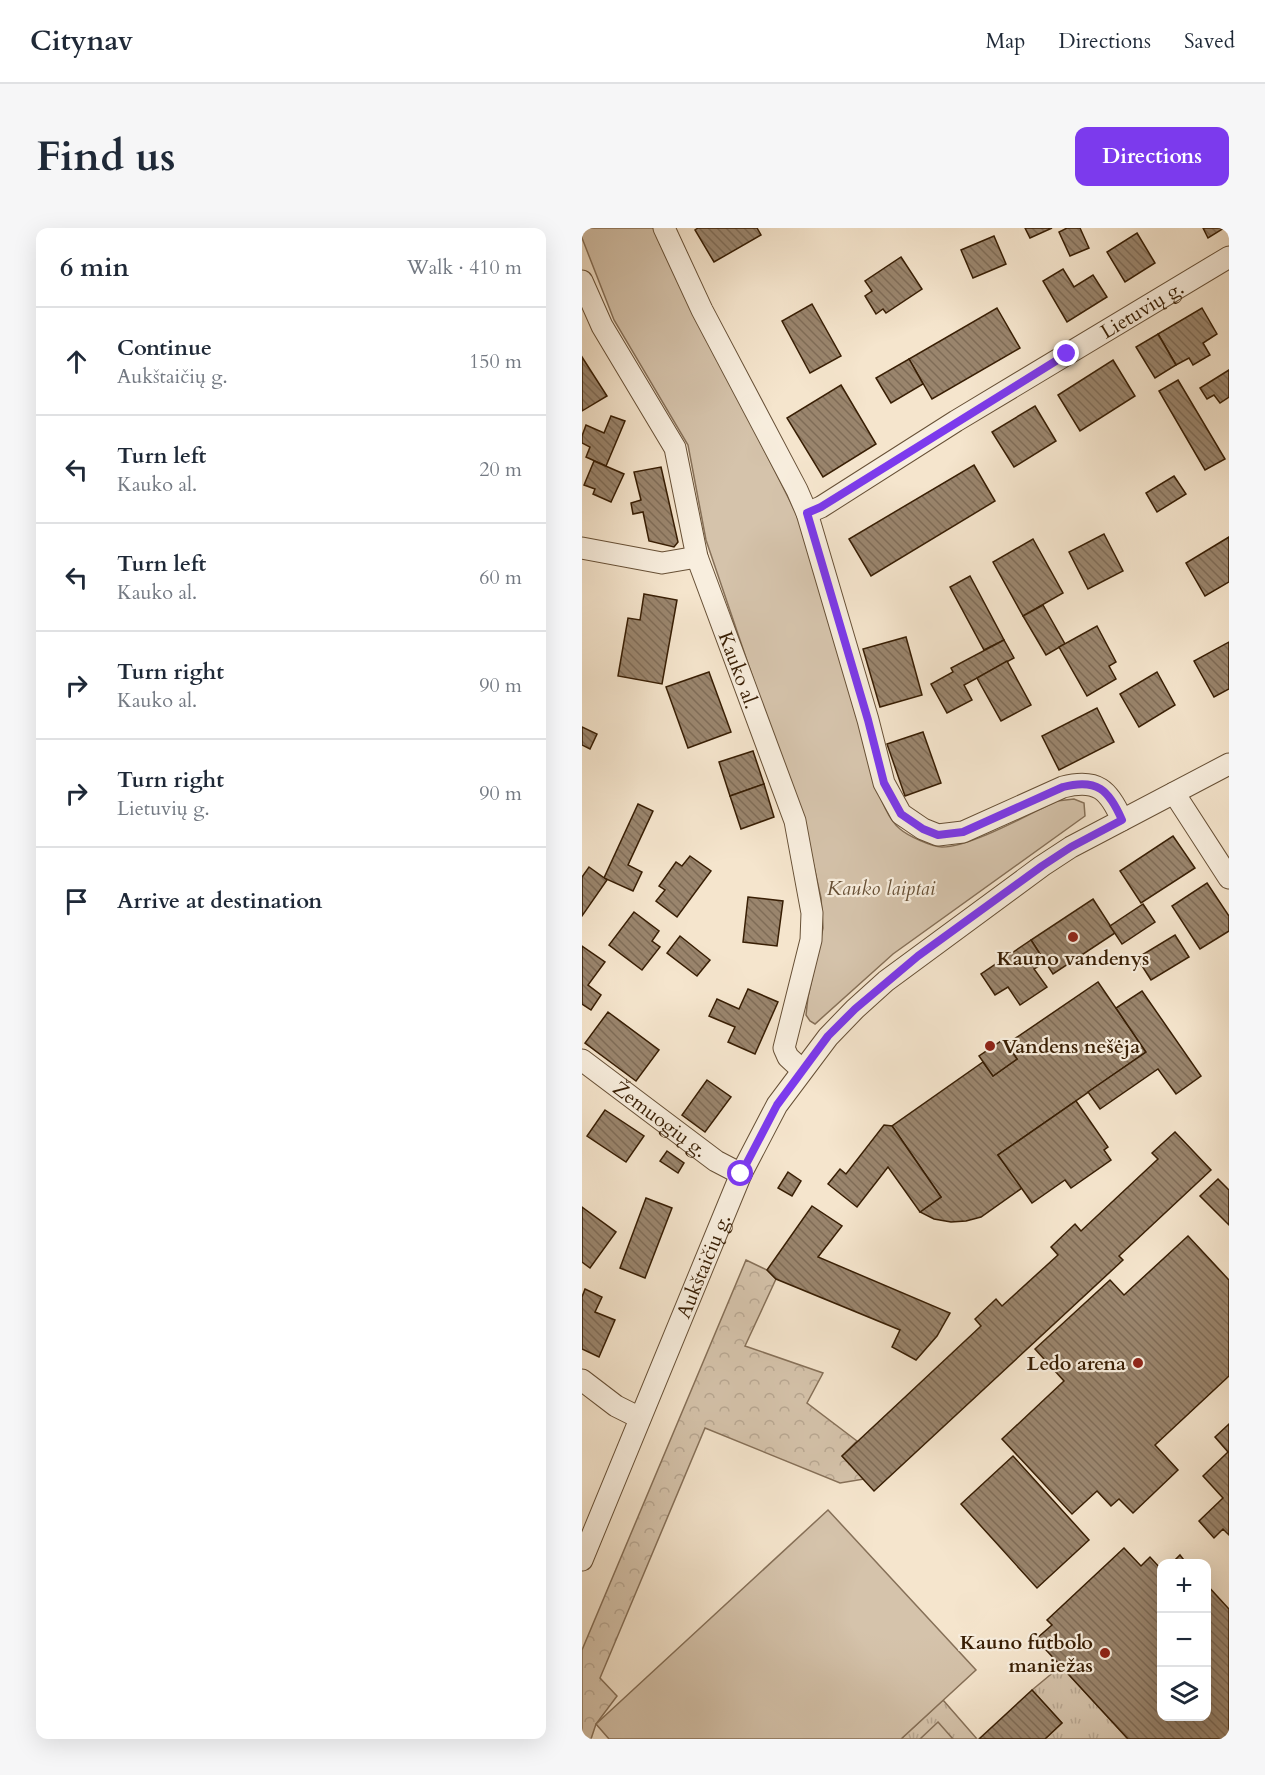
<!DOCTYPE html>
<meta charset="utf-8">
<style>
:root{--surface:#fff;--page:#f6f6f7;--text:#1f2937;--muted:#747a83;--line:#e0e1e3;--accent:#7c3aed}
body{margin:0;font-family:Cardo,serif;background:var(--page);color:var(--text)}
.controls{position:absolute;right:18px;bottom:18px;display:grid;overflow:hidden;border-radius:12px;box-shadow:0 6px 24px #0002}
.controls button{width:54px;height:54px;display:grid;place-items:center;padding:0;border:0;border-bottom:2px solid var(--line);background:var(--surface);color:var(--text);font:30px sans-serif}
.stop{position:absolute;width:18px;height:18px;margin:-14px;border:4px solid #7c3aed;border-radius:50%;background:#fff}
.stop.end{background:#7c3aed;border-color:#fff;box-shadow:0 2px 6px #0008}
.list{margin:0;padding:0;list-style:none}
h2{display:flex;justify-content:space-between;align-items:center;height:78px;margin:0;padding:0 24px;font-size:26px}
h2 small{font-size:20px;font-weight:400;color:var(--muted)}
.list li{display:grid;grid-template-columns:39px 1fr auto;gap:18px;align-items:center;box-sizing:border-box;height:108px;padding:0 24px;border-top:2px solid var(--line)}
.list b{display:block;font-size:22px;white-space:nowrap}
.list p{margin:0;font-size:20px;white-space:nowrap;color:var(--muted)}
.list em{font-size:20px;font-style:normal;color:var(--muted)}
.icon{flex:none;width:33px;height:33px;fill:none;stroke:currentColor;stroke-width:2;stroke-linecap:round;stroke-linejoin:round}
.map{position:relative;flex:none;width:647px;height:1511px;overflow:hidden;border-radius:12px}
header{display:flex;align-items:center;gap:36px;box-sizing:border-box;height:84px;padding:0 30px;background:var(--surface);border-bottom:2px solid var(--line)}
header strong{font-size:28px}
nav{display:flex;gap:33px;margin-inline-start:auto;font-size:21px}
.intro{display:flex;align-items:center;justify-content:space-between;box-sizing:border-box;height:144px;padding:0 36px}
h1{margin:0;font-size:42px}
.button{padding:15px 27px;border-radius:12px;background:var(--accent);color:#fff;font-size:21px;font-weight:700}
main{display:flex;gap:36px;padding:0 36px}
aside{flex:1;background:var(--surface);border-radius:12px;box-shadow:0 6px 24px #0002}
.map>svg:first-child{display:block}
</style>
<header>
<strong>Citynav</strong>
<nav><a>Map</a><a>Directions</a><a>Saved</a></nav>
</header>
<div class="intro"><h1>Find us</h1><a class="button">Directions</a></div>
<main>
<aside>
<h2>6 min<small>Walk · 410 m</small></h2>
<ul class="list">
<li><svg class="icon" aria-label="ahead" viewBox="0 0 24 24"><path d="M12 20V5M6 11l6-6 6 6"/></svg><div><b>Continue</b><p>Aukštaičių g.</p></div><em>150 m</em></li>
<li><svg class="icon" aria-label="left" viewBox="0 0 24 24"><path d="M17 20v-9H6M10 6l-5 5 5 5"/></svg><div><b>Turn left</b><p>Kauko al.</p></div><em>20 m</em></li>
<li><svg class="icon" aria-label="left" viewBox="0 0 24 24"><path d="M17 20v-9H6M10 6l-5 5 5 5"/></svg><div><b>Turn left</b><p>Kauko al.</p></div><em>60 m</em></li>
<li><svg class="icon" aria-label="right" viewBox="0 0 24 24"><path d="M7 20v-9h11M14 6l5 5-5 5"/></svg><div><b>Turn right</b><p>Kauko al.</p></div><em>90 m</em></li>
<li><svg class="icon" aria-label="right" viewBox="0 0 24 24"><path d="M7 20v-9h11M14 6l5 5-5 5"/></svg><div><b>Turn right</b><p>Lietuvių g.</p></div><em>90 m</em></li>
<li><svg class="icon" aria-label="arrive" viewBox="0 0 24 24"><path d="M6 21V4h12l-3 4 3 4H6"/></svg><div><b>Arrive at destination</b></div></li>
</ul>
</aside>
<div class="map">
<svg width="647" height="1511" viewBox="0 0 647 1511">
<defs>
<pattern id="grass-tufts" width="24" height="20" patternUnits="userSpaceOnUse" patternTransform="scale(1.5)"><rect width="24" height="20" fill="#d5c3ab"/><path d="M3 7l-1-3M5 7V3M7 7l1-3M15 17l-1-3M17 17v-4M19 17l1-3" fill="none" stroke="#b8a792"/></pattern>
<pattern id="forest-crowns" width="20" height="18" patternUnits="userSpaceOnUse" patternTransform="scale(1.5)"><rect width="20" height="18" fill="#d5c3ab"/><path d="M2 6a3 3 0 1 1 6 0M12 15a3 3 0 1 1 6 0" fill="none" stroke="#b8a792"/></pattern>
<pattern id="building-back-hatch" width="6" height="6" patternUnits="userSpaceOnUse" patternTransform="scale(1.5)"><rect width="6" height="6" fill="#9a856d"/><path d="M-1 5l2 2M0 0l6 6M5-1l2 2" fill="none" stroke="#7f6c57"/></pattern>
</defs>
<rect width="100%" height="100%" fill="#f5e5cd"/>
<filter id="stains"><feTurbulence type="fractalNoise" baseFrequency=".00333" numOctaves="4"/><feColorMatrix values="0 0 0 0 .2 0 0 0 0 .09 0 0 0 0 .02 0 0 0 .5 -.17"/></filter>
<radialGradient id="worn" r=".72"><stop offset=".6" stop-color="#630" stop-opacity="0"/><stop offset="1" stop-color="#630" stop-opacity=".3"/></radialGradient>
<!-- grass -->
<g fill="url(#grass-tufts)" stroke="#867058" stroke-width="1.5">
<polygon points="479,1438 546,1511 463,1511 480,1495 450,1462"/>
<polygon points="361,1472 395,1511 319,1511"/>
</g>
<!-- forest -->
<polygon fill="url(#forest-crowns)" stroke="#867058" stroke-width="1.5" points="164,1032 185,1042 194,1051 163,1118 241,1145 225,1175 275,1213 260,1228 282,1251 258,1255 123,1200 18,1450 35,1468 14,1496 9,1511 0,1511 0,1422"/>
<!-- park -->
<g fill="#d5c3ab" stroke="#867058" stroke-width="1.5">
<path d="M0,0H77L87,32L220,297L294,557C299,571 306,591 318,601C326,608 350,619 360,619C389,619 447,586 475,573L492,571L502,575L503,588L311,726L233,796L228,793L224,787L226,769L241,700L239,670L226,612L124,312L106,217L32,92L0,10Z"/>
<polygon points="246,1282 394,1442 319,1511 27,1511 14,1496"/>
<polygon points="356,1494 371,1511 338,1511"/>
</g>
<!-- building -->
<g fill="url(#building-back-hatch)" stroke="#381e04" stroke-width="1.5">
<polygon points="116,0 175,0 179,7 132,34 113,2"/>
<polygon points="443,0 470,0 448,10"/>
<polygon points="485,0 498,0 507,20 488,28 477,4"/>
<polygon points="621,0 642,0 626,10"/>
<polygon points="555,5 573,35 543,54 525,24"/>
<polygon points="412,8 424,36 391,50 379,22"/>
<polygon points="319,29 340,61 304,85 301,81 294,86 283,68 290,63 283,53"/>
<polygon points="481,41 492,59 511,47 525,69 485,94 461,53"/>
<polygon points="230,76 259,128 228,145 200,93"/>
<polygon points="415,80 438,120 350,171 327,131"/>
<polygon points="620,80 635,106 621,115 628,127 611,137 607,130 594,137 576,106"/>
<polygon points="576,106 594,137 573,150 554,119"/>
<polygon points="0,129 25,168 0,183"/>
<polygon points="327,131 341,156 309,175 294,150"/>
<polygon points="531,132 553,168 498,203 476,167"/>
<polygon points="647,142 647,169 638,175 632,167 625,171 618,160"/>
<polygon points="596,152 643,231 623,242 577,163"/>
<polygon points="259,157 294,216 241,249 205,190"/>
<polygon points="453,178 474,213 432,239 410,204"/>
<polygon points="29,188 43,193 24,238 4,229 8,219 0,215 0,208 4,197 22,205"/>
<polygon points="12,233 42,246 29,274 11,266 13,261 2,257"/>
<polygon points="392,237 413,273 289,348 267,311"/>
<polygon points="79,239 96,314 92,319 67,313 61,284 51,286 49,275 59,272 52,244"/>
<polygon points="592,248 604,266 575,284 564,265"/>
<polygon points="522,306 541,343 506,361 487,324"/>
<polygon points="647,309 647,354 623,368 604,335"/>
<polygon points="451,311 481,365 441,388 411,334"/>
<polygon points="388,348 422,412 402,422 368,359"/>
<polygon points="62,366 95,372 80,456 36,448 46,390 58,392"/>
<polygon points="461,377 483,416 464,427 441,388"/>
<polygon points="515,398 534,434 527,438 534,451 505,468 477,419"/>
<polygon points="324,409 340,467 298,479 281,421"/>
<polygon points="422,412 432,430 382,457 390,472 365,485 349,456 371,444 369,440"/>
<polygon points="647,414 647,461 632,469 612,433"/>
<polygon points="425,433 449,477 419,493 395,450"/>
<polygon points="127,444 149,504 106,520 84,459"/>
<polygon points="575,444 593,477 557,499 538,466"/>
<polygon points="515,480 532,514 477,542 460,508"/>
<polygon points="0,499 15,506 8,521 0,517"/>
<polygon points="341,504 359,555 323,568 305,516"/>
<polygon points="171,523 182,556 148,568 137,534"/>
<polygon points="182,556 192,589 159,601 148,568"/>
<polygon points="56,576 71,583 46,637 60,644 51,663 22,650"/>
<polygon points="591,608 613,640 559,675 538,643"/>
<polygon points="108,628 129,643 95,689 74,673 83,662 77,658 94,634 100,638"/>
<polygon points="7,639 25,652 0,688 0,649"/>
<polygon points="625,655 647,688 647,703 618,721 590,678"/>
<polygon points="166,669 201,673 195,718 161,714"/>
<polygon points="511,671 533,705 471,746 449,712"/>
<polygon points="561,676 573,694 540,716 528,698"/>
<polygon points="52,684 77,703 70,713 78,719 60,742 27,717"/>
<polygon points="593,707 607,729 569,752 555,730"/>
<polygon points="98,708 128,732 115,748 85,725"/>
<polygon points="449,712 463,734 452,741 465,759 438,777 426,759 413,767 399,746"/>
<polygon points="0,718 23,734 6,757 19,767 9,782 0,776"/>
<polygon points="516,754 564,824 416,927 440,960 399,989 384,993 369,994 352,991 338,984 359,969 310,898 401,834 411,848 435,831 425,816"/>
<polygon points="166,761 196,774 173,826 146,814 153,799 127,788 135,771 157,781"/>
<polygon points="560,763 619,848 594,866 576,841 518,881 506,864 564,824 534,780"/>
<polygon points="26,784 77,822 54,853 3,815"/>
<polygon points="422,811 435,831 411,848 397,828"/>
<polygon points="125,852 149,869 123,904 100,887"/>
<polygon points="494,873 526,919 522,922 529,932 489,960 483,952 450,975 416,927"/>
<polygon points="23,882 62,908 44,934 5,908"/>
<polygon points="302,897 310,898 359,969 338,984 306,939 275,979 246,956 258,941 264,946"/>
<polygon points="593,904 629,942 537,1028 541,1032 292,1263 260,1228 399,1098 393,1091 414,1071 420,1078 476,1027 469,1019 493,996 499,1003 576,931 570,925"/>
<polygon points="85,923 102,935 96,945 78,933"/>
<polygon points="206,944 219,953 210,968 196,960"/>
<polygon points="636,951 647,962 647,997 618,968"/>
<polygon points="64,970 90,980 63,1050 38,1040"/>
<polygon points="230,978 260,998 236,1029 368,1085 355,1108 334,1132 310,1119 318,1102 194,1051 185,1042"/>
<polygon points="0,979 34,1004 8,1040 0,1034"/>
<polygon points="606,1008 647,1052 647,1148 573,1217 596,1242 551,1285 537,1271 529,1278 515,1263 490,1286 420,1211 482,1153 453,1121 528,1052 542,1067"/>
<polygon points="3,1061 20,1069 13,1084 33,1092 17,1129 0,1121 0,1069"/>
<polygon points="647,1196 647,1307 641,1301 632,1310 617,1293 641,1270 621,1248 646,1224 633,1209"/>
<polygon points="431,1228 507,1312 455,1360 379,1276"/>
<polygon points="542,1320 559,1338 568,1329 580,1342 580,1488 624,1488 624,1356 647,1381 647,1511 546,1511 454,1411 470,1397 465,1392"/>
<polygon points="598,1327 605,1336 589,1336"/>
<polygon points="450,1462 480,1495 463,1511 397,1511"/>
</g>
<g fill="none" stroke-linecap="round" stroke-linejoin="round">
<!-- minor casing -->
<g stroke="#675036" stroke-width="23">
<g id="minor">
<path d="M82,0L120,82L215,262L225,285L286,492L302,555L319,586L341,601L356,607L381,604L481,559C515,550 527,562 540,592"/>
<path id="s1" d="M0,53L20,98L93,220L115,329L213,593L230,685L229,712L202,820L206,829L220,842"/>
<path id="s2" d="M225,285L239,279L374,193L647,29"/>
<polyline points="0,320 80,335 115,329"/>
<polyline points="592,565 647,650"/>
<path id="s3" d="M0,832L134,933L159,946"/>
<polyline points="0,1152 34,1178 58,1190"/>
<path id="s4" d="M0,1332L159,946L195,877L246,809L273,781L304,753L460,638L489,619L647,536"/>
</g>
</g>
<!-- minor -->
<use href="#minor" stroke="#f8eede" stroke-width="21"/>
</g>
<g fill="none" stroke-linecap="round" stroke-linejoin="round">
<!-- route -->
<path stroke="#7c3aed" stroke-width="8" d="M159,946L195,877L246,808L273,781L336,728L460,638L489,619L540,592C527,562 515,550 481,559L381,604L356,607L341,601L319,586L302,555L286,492L225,285L239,279L485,126"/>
</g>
<!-- markers -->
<g fill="#8f2418" stroke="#f8eede" stroke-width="2">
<circle cx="491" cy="709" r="6"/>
<circle cx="408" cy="818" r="6"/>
<circle cx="556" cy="1135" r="6"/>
<circle cx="523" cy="1425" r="6"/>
</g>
<g text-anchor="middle" stroke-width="4.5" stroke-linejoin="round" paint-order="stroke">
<!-- street labels -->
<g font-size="20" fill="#381e04" stroke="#f8eede">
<text dy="7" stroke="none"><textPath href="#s2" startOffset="392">Lietuvių g.</textPath></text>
<text dy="7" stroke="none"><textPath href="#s1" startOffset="423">Kauko al.</textPath></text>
<text dy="7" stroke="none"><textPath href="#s3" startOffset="98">Žemuogių g.</textPath></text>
<text dy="7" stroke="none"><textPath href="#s4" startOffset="318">Aukštaičių g.</textPath></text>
</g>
<!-- park labels -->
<g font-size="20" font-style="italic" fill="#675036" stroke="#f8eede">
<text x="299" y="667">Kauko laiptai</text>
</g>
<!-- poi labels -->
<g font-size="20" font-weight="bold" fill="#381e04" stroke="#f8eede" text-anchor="end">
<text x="491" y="737" text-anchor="middle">Kauno vandenys</text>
<text x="420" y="825" text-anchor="start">Vandens nešėja</text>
<text x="544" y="1142">Ledo arena</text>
<text x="511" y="1421">Kauno futbolo<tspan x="511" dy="23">maniežas</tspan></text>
</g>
</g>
<rect width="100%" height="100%" filter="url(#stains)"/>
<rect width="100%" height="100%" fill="url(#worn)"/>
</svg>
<div class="controls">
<button>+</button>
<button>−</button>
<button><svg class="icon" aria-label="layers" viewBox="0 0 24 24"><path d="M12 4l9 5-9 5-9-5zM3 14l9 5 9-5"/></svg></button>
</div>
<div class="stop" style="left:159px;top:946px"></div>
<div class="stop end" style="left:485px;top:126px"></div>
</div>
</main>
